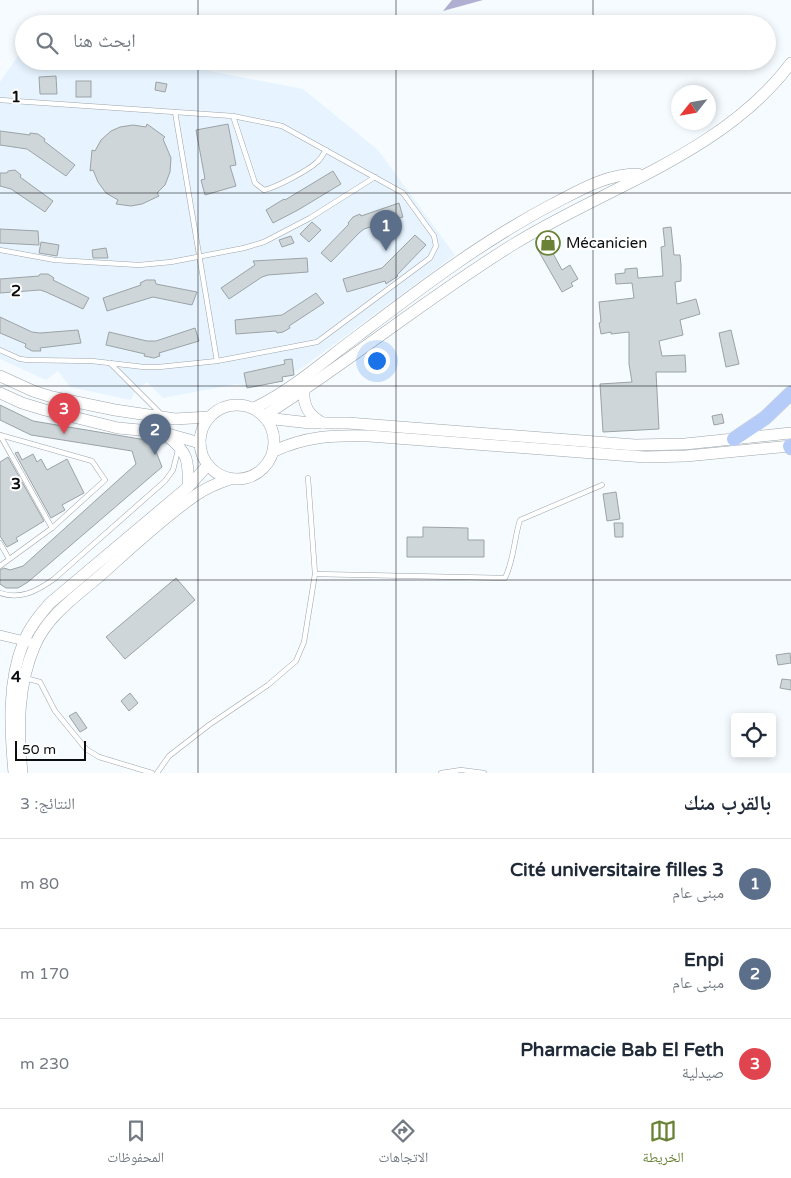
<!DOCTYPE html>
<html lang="ar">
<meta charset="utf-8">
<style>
:root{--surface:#fff;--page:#f6f6f7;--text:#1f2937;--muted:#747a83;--line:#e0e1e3;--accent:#698235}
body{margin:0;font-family:"Varela Round","Noto Naskh Arabic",sans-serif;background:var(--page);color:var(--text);direction:rtl}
.controls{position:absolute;right:15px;bottom:15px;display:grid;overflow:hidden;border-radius:5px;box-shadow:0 2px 8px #0003}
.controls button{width:45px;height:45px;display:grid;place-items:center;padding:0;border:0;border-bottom:1px solid var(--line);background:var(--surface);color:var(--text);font:25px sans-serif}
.compass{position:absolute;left:671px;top:85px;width:45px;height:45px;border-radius:50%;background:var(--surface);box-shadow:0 2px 8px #0003;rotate:239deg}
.scale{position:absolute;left:15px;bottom:12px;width:71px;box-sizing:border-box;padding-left:5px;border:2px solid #0b0d0f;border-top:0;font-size:14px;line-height:18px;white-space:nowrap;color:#0b0d0f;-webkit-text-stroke:4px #fff;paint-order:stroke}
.you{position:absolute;left:376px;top:360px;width:18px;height:18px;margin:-12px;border:4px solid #fff;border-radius:50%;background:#1a73e8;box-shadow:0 0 0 8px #1a73e833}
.badge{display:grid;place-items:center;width:32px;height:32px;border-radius:50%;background:var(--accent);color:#fff;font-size:16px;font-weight:700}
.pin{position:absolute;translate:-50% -41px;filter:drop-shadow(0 1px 2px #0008)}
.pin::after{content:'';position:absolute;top:26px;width:18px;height:15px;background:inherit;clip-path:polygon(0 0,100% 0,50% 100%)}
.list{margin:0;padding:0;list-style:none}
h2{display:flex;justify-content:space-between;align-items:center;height:65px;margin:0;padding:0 20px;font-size:21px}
h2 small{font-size:16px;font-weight:400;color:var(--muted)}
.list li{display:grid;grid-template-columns:32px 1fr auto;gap:15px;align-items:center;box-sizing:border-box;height:90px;padding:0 20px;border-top:1px solid var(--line)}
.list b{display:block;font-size:19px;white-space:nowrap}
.list p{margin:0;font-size:16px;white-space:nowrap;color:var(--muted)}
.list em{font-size:16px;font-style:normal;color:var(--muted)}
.icon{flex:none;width:28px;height:28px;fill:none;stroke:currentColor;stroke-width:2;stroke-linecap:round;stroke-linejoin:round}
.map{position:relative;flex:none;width:791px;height:773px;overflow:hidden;direction:ltr}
.search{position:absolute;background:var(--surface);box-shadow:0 2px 8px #0003;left:15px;right:15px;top:15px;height:55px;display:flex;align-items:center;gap:12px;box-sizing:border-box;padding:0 18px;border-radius:28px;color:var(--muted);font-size:19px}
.sheet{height:335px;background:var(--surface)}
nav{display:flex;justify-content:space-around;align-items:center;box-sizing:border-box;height:70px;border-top:1px solid var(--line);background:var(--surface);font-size:14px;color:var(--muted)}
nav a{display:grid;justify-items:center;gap:2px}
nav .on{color:var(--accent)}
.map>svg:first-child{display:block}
</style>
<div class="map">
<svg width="791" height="773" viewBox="0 0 791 773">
<rect width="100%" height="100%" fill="#f5fbff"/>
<!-- built -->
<polygon fill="#e7f4ff" points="24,47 24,61 150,61 179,65 303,89 378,150 455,255 302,368 254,388 237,384 163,398 147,382 134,393 131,400 70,387 58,371 46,380 0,359 0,82"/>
<!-- forest -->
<polygon fill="#b0afd1" points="452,0 483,0 443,11"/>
<!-- building -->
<g fill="#ced6d9" stroke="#9ba3a6">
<polygon points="56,76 57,94 40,94 39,77"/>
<rect x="76" y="81" width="15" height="16"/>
<polygon points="156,82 167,84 165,92 155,90"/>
<polygon points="147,124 165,137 163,139 171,158 170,172 165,185 157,193 159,196 142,204 131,206 116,204 118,200 106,193 98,182 93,170 90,171 92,150 95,151 101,140 111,131 120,127 133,125 146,127"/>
<polygon points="228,124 236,165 230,166 236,186 205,195 201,180 205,179 196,130"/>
<polygon points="0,131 30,135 30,133 38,134 45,139 44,141 75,165 66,176 27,149 0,145"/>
<polygon points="15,170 21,175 20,177 53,201 45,212 11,189 0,186 0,173 7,173 8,171"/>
<polygon points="333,171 341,184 298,210 273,223 266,210 284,199 285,200"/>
<polygon points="399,203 403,217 364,229 359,233 331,262 321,253 349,224 348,223 353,217 360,214 361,216"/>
<polygon points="312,222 321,230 309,242 300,234"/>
<polygon points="671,227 674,255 680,255 681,265 681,281 675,282 677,304 696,299 700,314 680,320 683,335 659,341 662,356 685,355 686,372 656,372 659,429 603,432 600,384 632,382 629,364 629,332 611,334 611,332 601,334 599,323 601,322 599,302 634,298 632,283 616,284 615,274 625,273 625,269 637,268 638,278 663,276 661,247 665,246 663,228"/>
<polygon points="0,229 38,231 39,245 0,243"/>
<polygon points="415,235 426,245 397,275 398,276 386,284 385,281 347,292 343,279 382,268"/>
<polygon points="291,236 294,243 282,247 279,240"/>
<polygon points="41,242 59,245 57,256 39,253"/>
<polygon points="548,244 562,270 570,265 578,279 571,283 573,286 562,292 538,250"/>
<polygon points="106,248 108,258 93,258 92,250"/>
<polygon points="307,258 308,272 268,275 262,277 229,299 221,288 255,265 253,261"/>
<polygon points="40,274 48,274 54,278 53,280 89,298 83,309 46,292 40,290 0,293 0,279 39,276"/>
<polygon points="146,280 155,280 156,284 197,292 192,305 153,297 107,311 103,298 141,285 140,283"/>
<polygon points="316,293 324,303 289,326 290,328 283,332 277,333 276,331 236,334 235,320 282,315"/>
<polygon points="0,317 32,332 40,333 78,330 81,343 40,348 41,351 32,351 25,347 26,344 0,333"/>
<polygon points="195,328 199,341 159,353 160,356 154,358 144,356 145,354 106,345 109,332 147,341 156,341"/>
<polygon points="731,330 739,364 726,367 719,333"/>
<polygon points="292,359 294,375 282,377 283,381 247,388 244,373 285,364 284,360"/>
<polygon points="0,405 33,421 152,441 162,467 28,582 18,588 6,588 0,584 0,570 4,568 10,570 23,566 136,464 132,451 31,435 0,420"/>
<polygon points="722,414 724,423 714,425 712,416"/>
<polygon points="18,452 22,460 33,454 37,462 41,459 47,470 67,459 84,493 62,505 65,510 51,518 15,453"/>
<polygon points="8,457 44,521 16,538 18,541 7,547 0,536 0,462"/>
<polygon points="616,492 620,519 607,521 603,494"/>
<polygon points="614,523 623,523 623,537 615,537"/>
<polygon points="423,527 468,528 468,540 484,540 484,557 407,557 407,537 423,537"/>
<polygon points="176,578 195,600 125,659 106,637"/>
<polygon points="790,653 791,663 778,665 776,655"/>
<polygon points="782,679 791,680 791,690 780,688"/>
<polygon points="130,693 138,703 129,711 121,701"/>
<polygon points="76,712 87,728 80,732 69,716"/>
</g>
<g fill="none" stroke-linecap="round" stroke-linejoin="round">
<!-- service casing -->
<g stroke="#9ea5aa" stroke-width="5.5">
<g id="service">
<polyline points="0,100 233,116 282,126 403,193 434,236 436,246 430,258 317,342 217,361 159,367 144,367 92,361 28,360 20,359 0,350"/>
<polyline points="175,112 217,361"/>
<path d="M233,116L255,183L264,190C275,188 309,170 317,162C321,159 323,154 326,150"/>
<polyline points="0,250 55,260 139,265 171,262 244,248 264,242 310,218 375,177"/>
<polyline points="110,363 162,415"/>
<polyline points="0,435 92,461 105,480 52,528 0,566"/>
<polyline points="0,435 52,528"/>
<polyline points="0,543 9,559"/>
<path d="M315,574L505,578C514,560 514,539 520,520L602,485"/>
<path d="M0,593C21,600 37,591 54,579L165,481L173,470L178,450"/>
<polyline points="25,678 40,682 55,711 86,749 99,757 152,773"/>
<polyline points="157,773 169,756 209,725 268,685 296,661 304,642 315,574 308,478"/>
<polyline points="441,773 461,770 484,773"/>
</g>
</g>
<!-- minor casing -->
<g stroke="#9ea5aa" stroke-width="10">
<polyline id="minor" points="0,635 29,642"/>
</g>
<!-- secondary casing -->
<g stroke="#9ea5aa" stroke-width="12">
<g id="secondary">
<polyline points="0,376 33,391 52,397 115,410 175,419 209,417"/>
<path d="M304,391C303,406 309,416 323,423"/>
<polyline points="0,393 22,403 45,410 118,428 161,432 200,443"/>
<circle cx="237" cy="442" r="37"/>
<path d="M254,408C292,390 325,360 359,335C421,288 484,240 553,204C580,190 606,174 638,174"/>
<path d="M264,416C349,362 428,297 514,244C606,187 724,153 791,63"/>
<polyline points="266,418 310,423 348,423 635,445 685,444 791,433"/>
<path d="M167,436C188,452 189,461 188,487"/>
<path d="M274,451C307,436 333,435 369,436L645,457L686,456L791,446"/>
<path d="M14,773C10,729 7,682 24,641C30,626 40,615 50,603L188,487L208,465"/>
<path d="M22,773C18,730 17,686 35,645C48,615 78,595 102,574C131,548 164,517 196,495C206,488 218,483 230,479"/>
</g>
</g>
<!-- trunk casing -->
<g stroke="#d8d8d9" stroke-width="15">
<g id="trunk">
<polyline points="734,439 765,418 791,393"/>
<polyline points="790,446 791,448"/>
</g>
</g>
<!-- service -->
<use href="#service" stroke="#fff" stroke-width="4.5"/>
<!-- minor -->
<use href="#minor" stroke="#fff" stroke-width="9"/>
<!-- secondary -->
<use href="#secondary" stroke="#fff" stroke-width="11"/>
<!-- trunk -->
<use href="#trunk" stroke="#b6ccf8" stroke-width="14"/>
</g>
<!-- grid -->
<path fill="none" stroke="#0b0d0f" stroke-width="1" stroke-opacity="0.55" d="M198,0V24M396,0V24M593,0V24M198,61V773M396,61V773M593,61V773M0,193H791M0,386H791M0,580H791"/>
<!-- icons -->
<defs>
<g id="shop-ring" transform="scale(1.25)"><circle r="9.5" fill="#fff" stroke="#698235" stroke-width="1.5"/><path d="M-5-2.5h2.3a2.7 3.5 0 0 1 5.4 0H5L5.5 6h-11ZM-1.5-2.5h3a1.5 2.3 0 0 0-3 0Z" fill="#698235"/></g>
</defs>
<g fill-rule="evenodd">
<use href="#shop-ring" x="548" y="243"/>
</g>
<g text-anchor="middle" stroke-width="4" stroke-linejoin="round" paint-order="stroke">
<!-- poi labels -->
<g font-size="15" fill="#0b0d0f" stroke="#fff" text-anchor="start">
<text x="566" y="248">Mécanicien</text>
</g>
</g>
<g font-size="16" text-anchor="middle" font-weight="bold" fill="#0b0d0f" stroke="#fff" stroke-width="4" stroke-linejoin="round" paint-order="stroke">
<text x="16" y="102">1</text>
<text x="16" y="296">2</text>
<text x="16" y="489">3</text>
<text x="16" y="682">4</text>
</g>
</svg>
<div class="controls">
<button><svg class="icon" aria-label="locate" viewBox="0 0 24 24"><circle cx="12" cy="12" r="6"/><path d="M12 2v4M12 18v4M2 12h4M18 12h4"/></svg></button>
</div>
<svg class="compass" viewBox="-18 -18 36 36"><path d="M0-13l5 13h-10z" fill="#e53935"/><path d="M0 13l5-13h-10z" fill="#747a83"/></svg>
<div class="scale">50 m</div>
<div class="you"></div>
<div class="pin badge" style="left:386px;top:251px;background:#5c6f8a">1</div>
<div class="pin badge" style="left:155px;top:455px;background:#5c6f8a">2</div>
<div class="pin badge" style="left:64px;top:434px;background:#e0444e">3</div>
<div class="search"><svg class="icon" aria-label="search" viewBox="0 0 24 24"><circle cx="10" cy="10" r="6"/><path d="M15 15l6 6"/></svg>ابحث هنا</div>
</div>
<section class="sheet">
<h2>بالقرب منك<small>النتائج: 3</small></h2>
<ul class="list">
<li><span class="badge" style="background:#5c6f8a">1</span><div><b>Cité universitaire filles 3</b><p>مبنى عام</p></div><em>80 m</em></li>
<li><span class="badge" style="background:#5c6f8a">2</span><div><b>Enpi</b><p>مبنى عام</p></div><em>170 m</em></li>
<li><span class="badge" style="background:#e0444e">3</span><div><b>Pharmacie Bab El Feth</b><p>صيدلية</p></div><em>230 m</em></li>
</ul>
</section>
<nav>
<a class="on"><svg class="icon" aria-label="map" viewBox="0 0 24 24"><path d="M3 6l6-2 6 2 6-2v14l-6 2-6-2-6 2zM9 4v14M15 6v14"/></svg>الخريطة</a>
<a><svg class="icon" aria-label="directions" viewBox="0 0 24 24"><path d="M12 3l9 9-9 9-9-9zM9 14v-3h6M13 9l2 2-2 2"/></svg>الاتجاهات</a>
<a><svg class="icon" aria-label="saved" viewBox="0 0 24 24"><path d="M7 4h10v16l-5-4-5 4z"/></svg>المحفوظات</a>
</nav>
